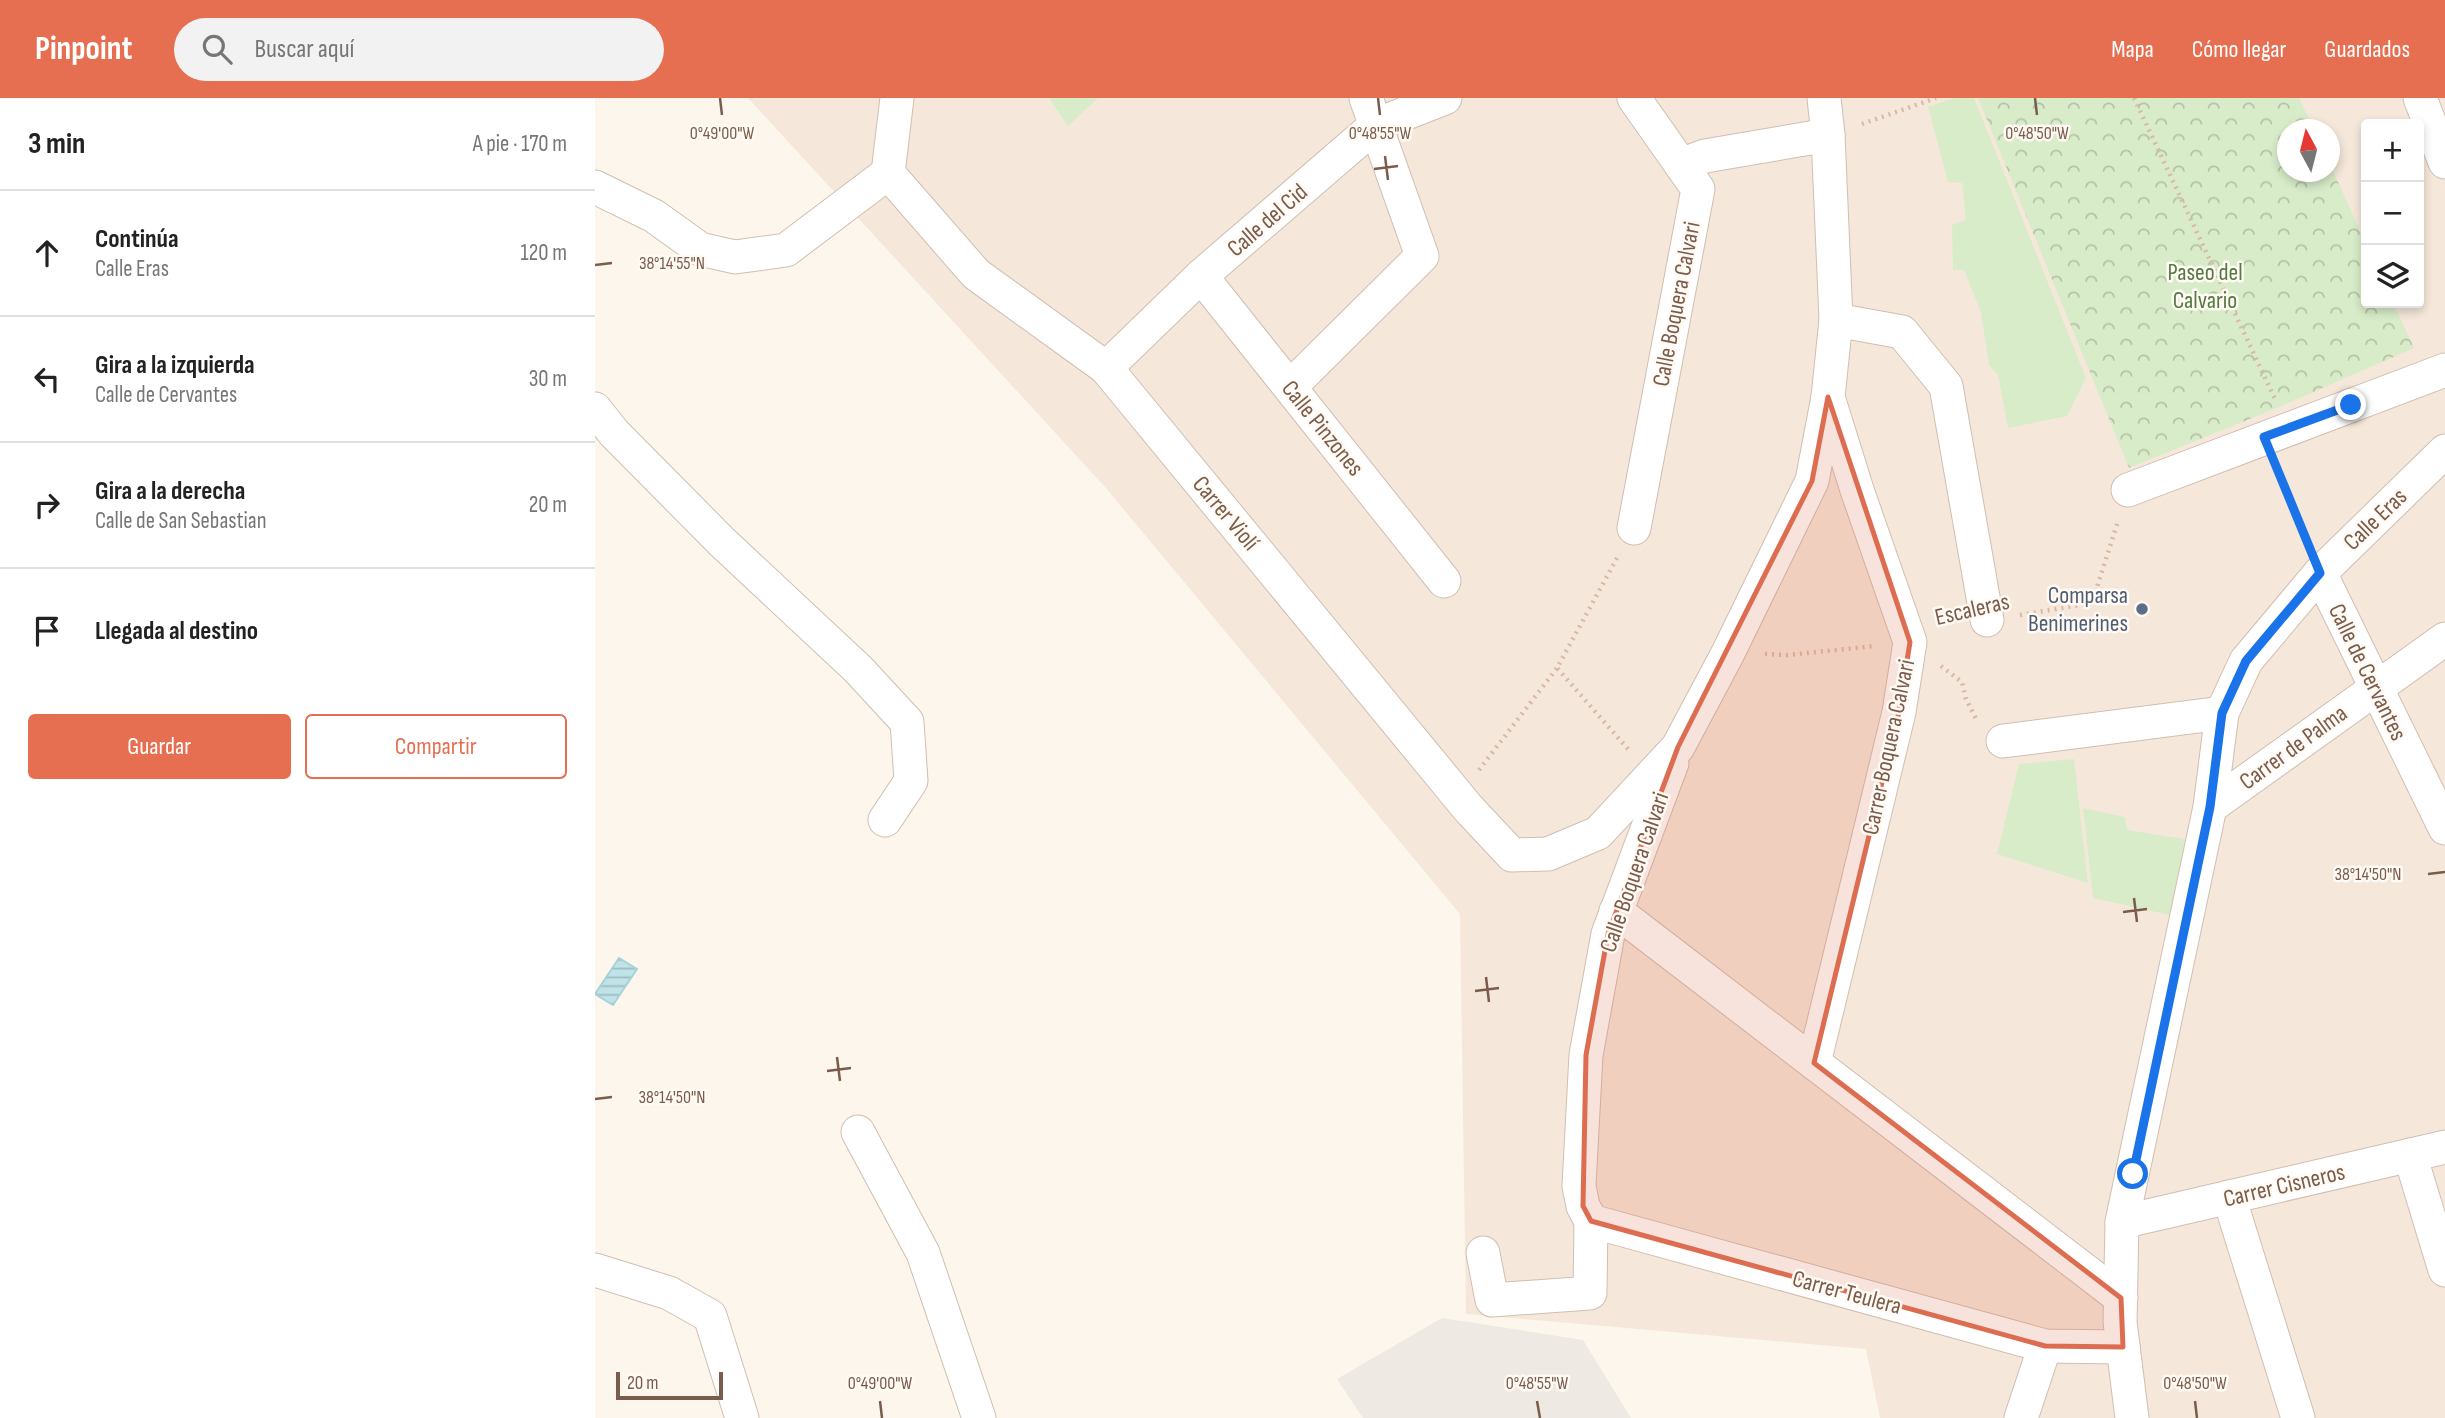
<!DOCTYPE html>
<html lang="es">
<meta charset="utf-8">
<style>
:root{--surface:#fff;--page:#f2f2f2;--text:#222;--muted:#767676;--line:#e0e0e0;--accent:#e76f51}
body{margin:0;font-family:"Sofia Sans Condensed",sans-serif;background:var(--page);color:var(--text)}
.controls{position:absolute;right:21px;top:21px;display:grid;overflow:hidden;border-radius:7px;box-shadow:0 4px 10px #0003}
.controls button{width:63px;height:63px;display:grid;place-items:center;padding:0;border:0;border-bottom:2px solid var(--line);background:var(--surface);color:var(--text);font:35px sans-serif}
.compass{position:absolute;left:1682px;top:21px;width:63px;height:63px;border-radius:50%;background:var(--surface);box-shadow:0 4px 10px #0003;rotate:353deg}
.scale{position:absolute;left:21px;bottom:18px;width:107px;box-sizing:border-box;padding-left:7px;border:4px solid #7a5c4d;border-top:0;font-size:19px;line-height:24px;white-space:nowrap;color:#7a5c4d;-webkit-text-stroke:5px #fffaf3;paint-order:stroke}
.stop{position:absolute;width:21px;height:21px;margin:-16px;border:5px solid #1a73e8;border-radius:50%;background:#fff}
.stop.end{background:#1a73e8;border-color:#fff;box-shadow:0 2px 7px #0008}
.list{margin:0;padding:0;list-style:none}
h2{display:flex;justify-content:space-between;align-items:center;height:91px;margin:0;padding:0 28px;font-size:30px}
h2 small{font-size:23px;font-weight:400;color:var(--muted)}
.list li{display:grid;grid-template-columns:46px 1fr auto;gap:21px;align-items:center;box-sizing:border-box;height:126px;padding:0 28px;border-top:2px solid var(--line)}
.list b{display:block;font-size:26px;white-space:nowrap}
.list p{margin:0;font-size:23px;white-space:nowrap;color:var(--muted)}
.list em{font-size:23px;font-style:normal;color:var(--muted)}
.actions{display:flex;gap:14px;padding:21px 28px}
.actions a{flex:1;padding:16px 0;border:2px solid var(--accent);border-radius:7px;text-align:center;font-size:24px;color:var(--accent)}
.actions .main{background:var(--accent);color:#fff}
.icon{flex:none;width:38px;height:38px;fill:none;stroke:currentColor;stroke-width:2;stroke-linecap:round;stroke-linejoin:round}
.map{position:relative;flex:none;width:1850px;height:1320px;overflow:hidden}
header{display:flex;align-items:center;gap:42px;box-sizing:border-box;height:98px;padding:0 35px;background:var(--accent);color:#fff}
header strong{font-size:33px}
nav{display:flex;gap:38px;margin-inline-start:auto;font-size:24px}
.search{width:490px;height:63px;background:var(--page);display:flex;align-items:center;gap:18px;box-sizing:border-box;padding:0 24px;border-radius:38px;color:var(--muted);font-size:26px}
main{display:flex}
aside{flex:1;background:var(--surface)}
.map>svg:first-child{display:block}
</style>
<header>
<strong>Pinpoint</strong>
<div class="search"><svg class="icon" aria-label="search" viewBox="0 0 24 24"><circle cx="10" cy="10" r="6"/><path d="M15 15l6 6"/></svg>Buscar aquí</div>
<nav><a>Mapa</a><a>Cómo llegar</a><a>Guardados</a></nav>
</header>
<main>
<aside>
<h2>3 min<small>A pie · 170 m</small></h2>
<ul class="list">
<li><svg class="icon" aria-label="ahead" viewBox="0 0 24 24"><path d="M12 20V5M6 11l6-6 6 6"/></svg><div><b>Continúa</b><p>Calle Eras</p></div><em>120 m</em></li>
<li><svg class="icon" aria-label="left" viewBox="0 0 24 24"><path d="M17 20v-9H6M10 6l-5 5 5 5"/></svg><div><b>Gira a la izquierda</b><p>Calle de Cervantes</p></div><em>30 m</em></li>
<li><svg class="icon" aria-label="right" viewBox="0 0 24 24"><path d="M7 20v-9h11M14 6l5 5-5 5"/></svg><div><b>Gira a la derecha</b><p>Calle de San Sebastian</p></div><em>20 m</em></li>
<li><svg class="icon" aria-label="arrive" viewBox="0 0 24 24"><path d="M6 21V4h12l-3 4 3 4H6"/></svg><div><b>Llegada al destino</b></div></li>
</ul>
<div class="actions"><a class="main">Guardar</a><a>Compartir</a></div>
</aside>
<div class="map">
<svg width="1850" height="1320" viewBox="0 0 1850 1320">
<defs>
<pattern id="park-crowns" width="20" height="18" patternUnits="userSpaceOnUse" patternTransform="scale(1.75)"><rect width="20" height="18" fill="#d8ecc9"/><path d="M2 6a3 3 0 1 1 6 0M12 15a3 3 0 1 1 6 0" fill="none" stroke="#b4c2a5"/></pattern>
<pattern id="water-rules" width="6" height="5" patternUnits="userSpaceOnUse" patternTransform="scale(1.75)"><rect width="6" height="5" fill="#bfe3e8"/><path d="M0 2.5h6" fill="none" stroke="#a0bbbe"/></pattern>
</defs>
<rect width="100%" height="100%" fill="#fdf6ec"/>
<!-- residential -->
<path fill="#f5e8da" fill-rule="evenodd" d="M153,0H1850V1320H1285L1271,1251L871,1216L865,816L510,389ZM1771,26H1824V205H1771ZM1692,32H1734V74H1692Z"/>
<!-- industrial -->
<polygon fill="#efe9e4" points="847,1220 988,1242 1036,1320 768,1320 742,1281"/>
<!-- grass -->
<g fill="#d8ecc9">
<polygon points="454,0 503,0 473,28"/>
<polygon points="1359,0 1379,0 1491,280 1472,318 1413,330 1403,277 1394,267 1386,214 1369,172 1358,172 1357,127 1371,122 1367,85 1353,84 1333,9"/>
<polygon points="1479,661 1493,785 1402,756 1424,666"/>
<polygon points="1488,710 1530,719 1532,732 1590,741 1575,817 1498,800"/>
</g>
<!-- park -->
<polygon fill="url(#park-crowns)" points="1383,0 1704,0 1719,31 1692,32 1692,74 1734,74 1735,66 1771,146 1771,205 1798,205 1819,250 1684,309 1534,370"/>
<!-- water -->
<polygon fill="url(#water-rules)" stroke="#a5d3da" stroke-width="2" points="24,860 42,871 18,907 0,896"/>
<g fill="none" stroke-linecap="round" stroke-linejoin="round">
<!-- street casing -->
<g stroke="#d1beb0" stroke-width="35">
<g id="street">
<polyline points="1039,0 1103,91 1039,430"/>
<polyline points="1825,0 1850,64"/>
<polyline points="1086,67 1110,58 1233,37"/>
<polyline points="293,75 381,176 511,270 873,710 917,757 953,756 1003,735 1083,649 1133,555 1217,383 1233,299"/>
<polyline points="293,75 302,0"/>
<polyline points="0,89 59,118 105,151 140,159 191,152 293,75"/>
<polyline points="606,178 849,483"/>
<polyline points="1241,222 1307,234 1351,288 1392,522"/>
<polyline points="511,270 606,178 781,27 850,0"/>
<polyline points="695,289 827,158 771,0"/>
<polyline points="0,311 19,335 127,444 263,571 312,624 316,683 290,722"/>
<polyline points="1533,392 1850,272"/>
<polyline points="1725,475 1850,730"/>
<polyline points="1408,643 1627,615"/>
<polyline points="1077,665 1013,836 991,957 984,1088 988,1108 996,1123 1450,1248 1528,1249"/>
<polyline points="1615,709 1850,541"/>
<polyline points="1021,813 1526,1200"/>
<polyline points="1219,965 1304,614 1315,544 1262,392 1233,299 1241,222 1233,37 1229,0"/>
<polyline points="263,1034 328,1155 384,1320"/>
<polyline points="1815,1057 1850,1172"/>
<polyline points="1634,1099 1703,1320"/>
<polyline points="1527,1124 1850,1049"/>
<polyline points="888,1155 897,1202 995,1195 996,1123"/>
<polyline points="0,1172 74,1195 115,1218 147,1320"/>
<polyline points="1426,1320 1450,1248"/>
<polyline points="1537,1320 1525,1224 1527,1124 1615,709 1627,615 1651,563 1725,475 1850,353"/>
</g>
</g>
<!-- path -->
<g stroke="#d9b8a5" stroke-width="4.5" stroke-dasharray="2 5" stroke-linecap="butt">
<polyline points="1539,0 1680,301"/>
<polyline points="1267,26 1341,0"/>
<polyline points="1683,373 1711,442"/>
<polyline points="1022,460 962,570 1033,651"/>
<polyline points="1425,517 1497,505 1523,423"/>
<polyline points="1170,556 1192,557 1280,548"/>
<polyline points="1346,568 1367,584 1371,601 1382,623"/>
<polyline points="884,672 962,570"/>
</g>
<!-- street -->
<use href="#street" stroke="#fff" stroke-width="33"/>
</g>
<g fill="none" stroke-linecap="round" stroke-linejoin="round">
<!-- route -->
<polyline stroke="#1a73e8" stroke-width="9" points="1538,1076 1615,709 1627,615 1651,563 1725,475 1669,339 1756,307"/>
</g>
<!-- marked area -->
<path fill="#dc6d51" fill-opacity="0.2" stroke="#dc6d51" stroke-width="5" stroke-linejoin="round" d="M1233,299L1315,544L1304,614L1219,965L1526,1200L1528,1249L1450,1248L996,1123L988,1108L991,957L1013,836L1083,649L1217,383Z"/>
<!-- ticks -->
<path fill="none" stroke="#7a5c4d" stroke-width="2.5" d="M125,0L127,17M783,0L785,17M1440,0L1442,17M790,58L793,82M779,71L803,68M0,167L17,165M1833,776L1850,774M1539,800L1542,824M1528,814L1552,811M891,879L894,904M880,893L904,890M242,959L245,983M232,973L256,970M0,1001L17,999M285,1303L287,1320M942,1303L945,1320M1600,1303L1602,1320"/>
<!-- markers -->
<circle fill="#5c6f8a" stroke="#fffaf3" stroke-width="2.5" cx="1547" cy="511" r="7"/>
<g text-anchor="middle" stroke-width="5" stroke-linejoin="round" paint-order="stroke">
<!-- street labels -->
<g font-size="24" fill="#7a5c4d" stroke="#fffaf3">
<text transform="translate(672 122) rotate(-41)" y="8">Calle del Cid</text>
<text transform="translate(1081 206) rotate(-79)" y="8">Calle Boquera Calvari</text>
<text transform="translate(728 330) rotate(51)" y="8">Calle Pinzones</text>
<text transform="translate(631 415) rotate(50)" y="8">Carrer Violí</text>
<text transform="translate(1780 421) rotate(-44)" y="8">Calle Eras</text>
<text transform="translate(1377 511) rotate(-13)" y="8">Escaleras</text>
<text transform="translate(1773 574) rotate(64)" y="8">Calle de Cervantes</text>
<text transform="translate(1293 649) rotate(-78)" y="8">Carrer Boquera Calvari</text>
<text transform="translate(1698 649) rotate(-36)" y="8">Carrer de Palma</text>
<text transform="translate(1039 774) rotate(-71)" y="8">Calle Boquera Calvari</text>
<text transform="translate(1689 1087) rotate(-13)" y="8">Carrer Cisneros</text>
<text transform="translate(1252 1194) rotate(15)" y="8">Carrer Teulera</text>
</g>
<!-- park labels -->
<g font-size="24" fill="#537a41" stroke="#fffaf3">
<text x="1610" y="182">Paseo del<tspan x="1610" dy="28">Calvario</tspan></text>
</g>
<!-- service labels -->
<g font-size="24" fill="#4e5e75" stroke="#fffaf3" text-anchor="end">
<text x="1533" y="505">Comparsa<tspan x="1533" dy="28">Benimerines</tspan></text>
</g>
</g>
<g font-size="18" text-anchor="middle" fill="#7a5c4d" stroke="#fffaf3" stroke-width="5" stroke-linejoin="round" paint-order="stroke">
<text x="127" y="41">0°49'00"W</text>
<text x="785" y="41">0°48'55"W</text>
<text x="1442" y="41">0°48'50"W</text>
<text x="77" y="171">38°14'55"N</text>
<text x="1773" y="782">38°14'50"N</text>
<text x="77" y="1005">38°14'50"N</text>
<text x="285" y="1291">0°49'00"W</text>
<text x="942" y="1291">0°48'55"W</text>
<text x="1600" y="1291">0°48'50"W</text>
</g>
</svg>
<div class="controls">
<button>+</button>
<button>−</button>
<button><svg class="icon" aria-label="layers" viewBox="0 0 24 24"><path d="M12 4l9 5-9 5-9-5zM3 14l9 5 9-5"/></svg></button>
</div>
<svg class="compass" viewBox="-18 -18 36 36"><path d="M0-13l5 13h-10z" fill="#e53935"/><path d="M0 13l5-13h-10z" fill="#767676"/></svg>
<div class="scale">20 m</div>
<div class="stop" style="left:1538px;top:1076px"></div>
<div class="stop end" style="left:1756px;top:307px"></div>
</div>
</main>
